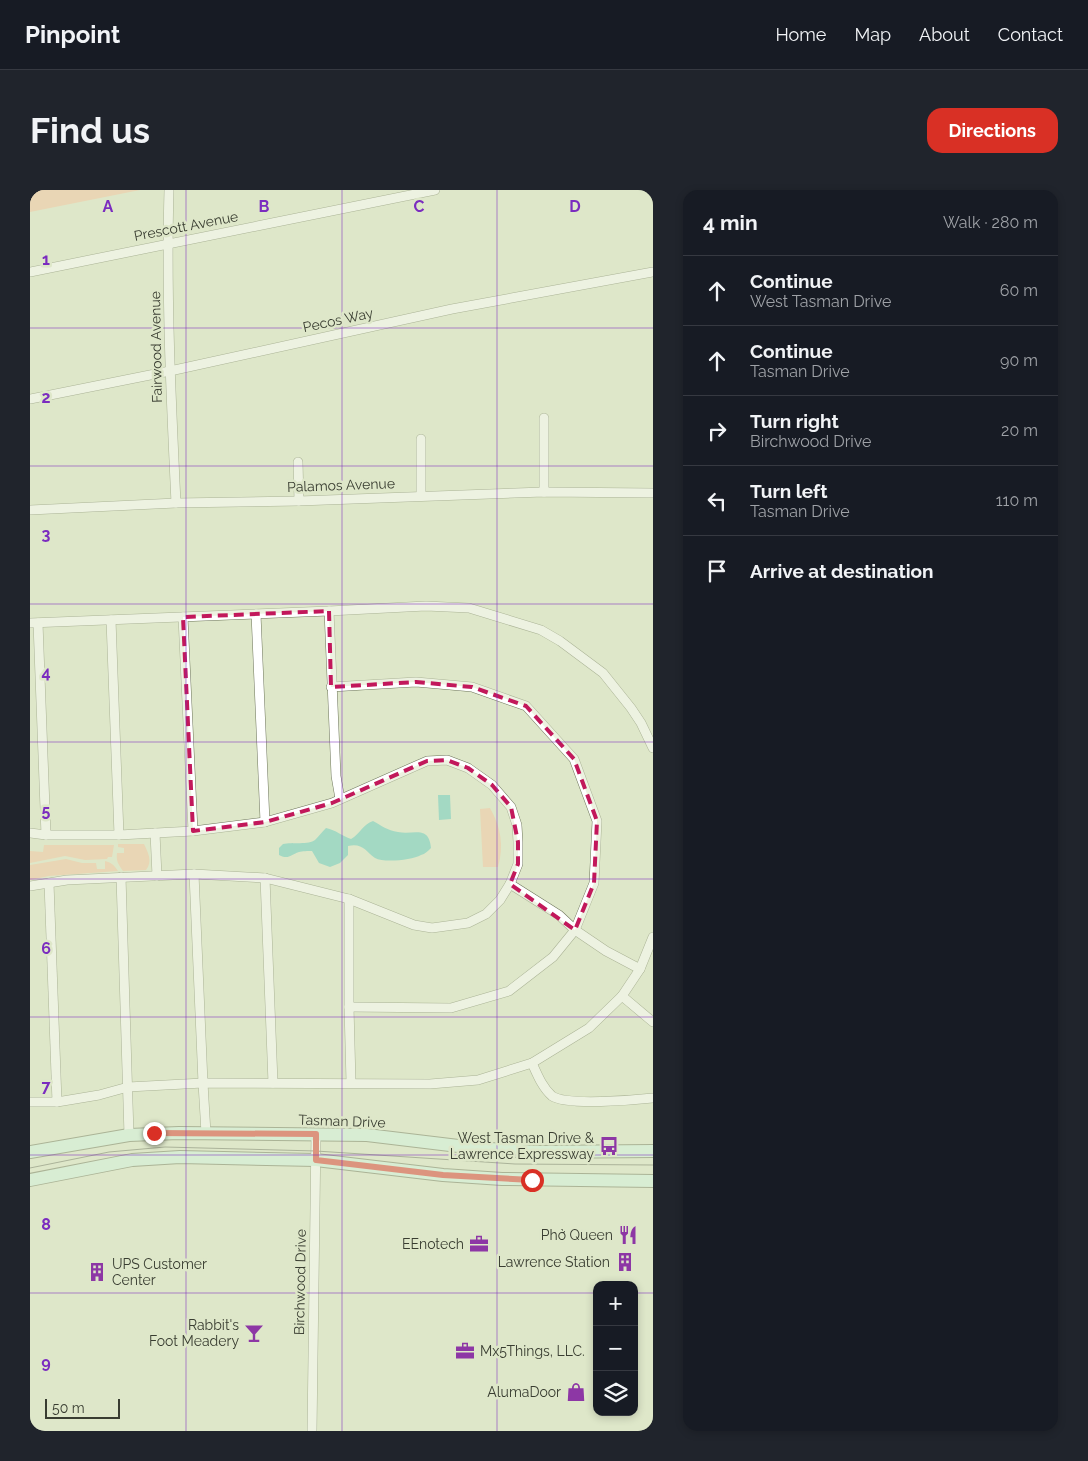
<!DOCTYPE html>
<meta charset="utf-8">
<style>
:root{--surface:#171b24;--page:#20242c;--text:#f1f3f6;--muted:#9ea1a6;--line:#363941;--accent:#d93025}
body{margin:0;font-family:Raleway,sans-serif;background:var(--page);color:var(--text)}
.controls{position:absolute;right:15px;bottom:15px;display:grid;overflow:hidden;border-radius:10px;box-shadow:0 2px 8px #0003}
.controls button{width:45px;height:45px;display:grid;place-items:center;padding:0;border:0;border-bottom:1px solid var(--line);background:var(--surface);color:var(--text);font:25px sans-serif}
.scale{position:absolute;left:15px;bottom:12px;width:75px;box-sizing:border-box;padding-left:5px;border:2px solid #393d31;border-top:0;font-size:14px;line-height:18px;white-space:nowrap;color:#393d31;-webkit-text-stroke:4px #dee7c9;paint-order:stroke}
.stop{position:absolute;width:15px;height:15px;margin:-11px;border:4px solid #d93025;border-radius:50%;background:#fff}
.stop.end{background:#d93025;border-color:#fff;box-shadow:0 1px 5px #0008}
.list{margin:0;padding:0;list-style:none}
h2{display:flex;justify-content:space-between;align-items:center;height:65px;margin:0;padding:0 20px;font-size:21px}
h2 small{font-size:16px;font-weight:400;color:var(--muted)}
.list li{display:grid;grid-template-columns:32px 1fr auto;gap:15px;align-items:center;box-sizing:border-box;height:70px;padding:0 20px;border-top:1px solid var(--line)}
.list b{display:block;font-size:19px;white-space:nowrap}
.list p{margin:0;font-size:16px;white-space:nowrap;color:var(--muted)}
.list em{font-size:16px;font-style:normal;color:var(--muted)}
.icon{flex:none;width:28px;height:28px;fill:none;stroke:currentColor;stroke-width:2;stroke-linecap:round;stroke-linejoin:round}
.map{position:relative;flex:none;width:623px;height:1241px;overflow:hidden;border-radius:15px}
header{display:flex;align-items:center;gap:30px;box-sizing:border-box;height:70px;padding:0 25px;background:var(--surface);border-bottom:1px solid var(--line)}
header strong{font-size:24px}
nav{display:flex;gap:28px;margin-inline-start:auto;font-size:18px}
.intro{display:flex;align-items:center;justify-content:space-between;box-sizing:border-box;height:120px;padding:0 30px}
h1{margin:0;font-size:35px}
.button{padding:12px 22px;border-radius:15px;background:var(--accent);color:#fff;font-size:18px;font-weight:700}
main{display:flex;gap:30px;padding:0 30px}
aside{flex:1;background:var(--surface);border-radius:15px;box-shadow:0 2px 8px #0003}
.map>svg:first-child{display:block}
</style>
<header>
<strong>Pinpoint</strong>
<nav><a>Home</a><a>Map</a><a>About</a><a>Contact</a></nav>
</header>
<div class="intro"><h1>Find us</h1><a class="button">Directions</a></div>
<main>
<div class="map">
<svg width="623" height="1241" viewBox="0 0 623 1241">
<rect width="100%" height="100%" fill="#dee7c9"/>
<!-- green -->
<g fill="#f5c19d">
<polygon points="0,0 110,0 0,22"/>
<path d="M460,618C471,637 474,656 468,677H453L450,619Z"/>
<path d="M88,654H114C118,663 123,671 116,680L93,681C88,674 86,671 87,663H94V658L88,657Z"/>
<polygon points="14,655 84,655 82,667 78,667 77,669 55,670 35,666 0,673 0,661 13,662"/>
<path d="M36,669L52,673H66L67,679H75V671C82,673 84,675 88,681L19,686L0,690V675Z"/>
</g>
<!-- water -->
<g fill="#5cc7bd">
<polygon points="408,605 420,605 421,629 409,630"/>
<path d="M343,631C352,636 357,640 368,642C384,645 399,635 401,658C398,661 395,664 391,665C382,670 354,673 345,668C335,661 333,653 318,656V665L310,673L300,677L289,673L282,661C278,661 272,661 269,662C260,665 259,670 249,665V658L253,654C262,652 279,655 285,650C289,646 292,642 296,638C306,640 312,646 321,649C330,644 333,634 343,631Z"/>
</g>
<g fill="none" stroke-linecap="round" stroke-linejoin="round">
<!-- minor casing -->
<g stroke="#6d755a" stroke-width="10">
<g id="minor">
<path d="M139,0C136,104 141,209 146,313"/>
<polyline points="0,82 405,0"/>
<polyline points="0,209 140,181 422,119 623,82"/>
<polyline points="514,228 514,302"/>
<polyline points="268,272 269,311"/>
<polyline points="391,306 391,249"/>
<polyline points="0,320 146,313 269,311 514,302 623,303"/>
<polyline points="299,421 306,586 310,609"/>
<polyline points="226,424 235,632"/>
<polyline points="153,427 163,641"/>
<polyline points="81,430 89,645"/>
<polyline points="0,433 299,421 396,416 439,418 511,440 530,451 573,483 601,518 611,533 623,558"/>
<polyline points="8,433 16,645"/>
<polyline points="301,497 386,492 442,497 496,516 544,569 567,631 564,693 545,740 523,767 479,801 421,818 319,817"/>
<polyline points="0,643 16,645 89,645 163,641 235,632 302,613 397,571 417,570 438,578 462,595 481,617 487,635 488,652 488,674 480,694 470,710 456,724 438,733 402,738 384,735 319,709 235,688 164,684 37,690 0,696"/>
<polyline points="125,643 127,686"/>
<polyline points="164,684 173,893 176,943"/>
<polyline points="91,687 99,945"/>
<polyline points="235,688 243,893"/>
<polyline points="19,693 27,912"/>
<polyline points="480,694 529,725 545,740 576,761 610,779"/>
<polyline points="319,709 319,817 321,892"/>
<polyline points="592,806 623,832"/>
<path d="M502,873C507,884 512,897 522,906C536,916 605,910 623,908"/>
<polyline points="0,912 27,912 69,905 98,897 173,893 400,894 448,890 502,873 559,838 592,806 610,779 623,747"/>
<polyline points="282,1241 286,944"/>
</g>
</g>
<!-- secondary casing -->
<g stroke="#6d755a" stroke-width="14">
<g id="secondary">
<polyline points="0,962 99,945 149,943 337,945 445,958 505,962 623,961"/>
<polyline points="0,990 102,970 150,967 286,970 413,985 472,989 623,991"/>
</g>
</g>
<!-- minor -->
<use href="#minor" stroke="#fff" stroke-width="9"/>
<!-- secondary -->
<use href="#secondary" stroke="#d1f3df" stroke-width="12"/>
<!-- tram -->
<polyline stroke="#6c7260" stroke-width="1" points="0,978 79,962 135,957 286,961 485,974 623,975"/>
</g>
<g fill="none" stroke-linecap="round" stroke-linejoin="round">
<!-- route -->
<polyline stroke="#d93025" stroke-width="6" points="124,943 286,944 286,970 413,985 502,990"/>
</g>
<!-- marked area -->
<path d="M0 0H623V1241H0ZM299,421L301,497L386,492L442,497L496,516L544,569L567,631L564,693L545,740L480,694L488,674V652L481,617L462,595L438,578L417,570L397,571L302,613L235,632L163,641L153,427Z" fill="#dee7c9" fill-opacity=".55" fill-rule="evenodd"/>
<path fill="none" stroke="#c2185b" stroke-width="4" stroke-dasharray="10 6" stroke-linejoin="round" d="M299,421L301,497L386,492L442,497L496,516L544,569L567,631L564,693L545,740L480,694L488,674V652L481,617L462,595L438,578L417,570L397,571L302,613L235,632L163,641L153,427Z"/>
<!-- grid -->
<path fill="none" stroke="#7b2cbf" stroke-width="1" stroke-opacity="0.55" d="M156,0V1241M312,0V1241M467,0V1241M0,138H623M0,276H623M0,414H623M0,552H623M0,689H623M0,827H623M0,965H623M0,1103H567M604,1103H623"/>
<!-- icons -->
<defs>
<g id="bus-bare" transform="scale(1.5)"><path d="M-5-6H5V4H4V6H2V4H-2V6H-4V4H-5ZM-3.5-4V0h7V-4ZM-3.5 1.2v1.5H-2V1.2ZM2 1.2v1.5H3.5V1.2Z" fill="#8d37a5" stroke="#dee7c9" stroke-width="2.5" paint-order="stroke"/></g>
<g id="restaurant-bare" transform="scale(1.5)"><path d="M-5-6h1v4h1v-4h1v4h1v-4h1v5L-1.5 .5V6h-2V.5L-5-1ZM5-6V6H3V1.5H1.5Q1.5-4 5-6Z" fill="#8d37a5" stroke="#dee7c9" stroke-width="2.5" paint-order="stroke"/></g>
<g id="office-bare" transform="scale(1.5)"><path d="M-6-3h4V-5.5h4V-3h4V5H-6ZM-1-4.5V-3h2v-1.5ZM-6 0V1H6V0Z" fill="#8d37a5" stroke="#dee7c9" stroke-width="2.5" paint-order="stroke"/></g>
<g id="building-bare" transform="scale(1.5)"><path d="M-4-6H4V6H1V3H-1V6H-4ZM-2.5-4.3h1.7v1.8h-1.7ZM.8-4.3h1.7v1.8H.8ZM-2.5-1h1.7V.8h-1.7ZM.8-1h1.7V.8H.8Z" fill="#8d37a5" stroke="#dee7c9" stroke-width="2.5" paint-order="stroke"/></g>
<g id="bar-bare" transform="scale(1.5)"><path d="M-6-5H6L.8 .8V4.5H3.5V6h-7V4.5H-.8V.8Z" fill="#8d37a5" stroke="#dee7c9" stroke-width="2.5" paint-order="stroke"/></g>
<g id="shop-bare" transform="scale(1.5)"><path d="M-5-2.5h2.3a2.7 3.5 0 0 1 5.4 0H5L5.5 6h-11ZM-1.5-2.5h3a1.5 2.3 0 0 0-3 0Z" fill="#8d37a5" stroke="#dee7c9" stroke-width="2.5" paint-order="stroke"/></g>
</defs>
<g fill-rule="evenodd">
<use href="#bus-bare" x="579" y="956"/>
<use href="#restaurant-bare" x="598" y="1045"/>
<use href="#office-bare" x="449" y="1054"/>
<use href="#building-bare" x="595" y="1072"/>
<use href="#building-bare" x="67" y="1082"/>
<use href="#bar-bare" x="224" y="1143"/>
<use href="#office-bare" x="435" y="1161"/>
<use href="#shop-bare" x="546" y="1202"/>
</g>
<g text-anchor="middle" stroke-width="5" stroke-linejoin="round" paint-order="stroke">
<!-- street labels -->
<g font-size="14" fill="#393d31" stroke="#dee7c9">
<text transform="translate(156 36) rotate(-11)" y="5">Prescott Avenue</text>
<text transform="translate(308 130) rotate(-12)" y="5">Pecos Way</text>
<text transform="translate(126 157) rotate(-91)" y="5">Fairwood Avenue</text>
<text transform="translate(311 295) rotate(-2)" y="5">Palamos Avenue</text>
<text transform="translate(312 931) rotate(2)" y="5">Tasman Drive</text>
<text transform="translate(270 1092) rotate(-89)" y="5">Birchwood Drive</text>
</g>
<!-- poi labels -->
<g font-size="14" fill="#393d31" stroke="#dee7c9" text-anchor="end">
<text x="564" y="953">West Tasman Drive &amp;<tspan x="564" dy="16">Lawrence Expressway</tspan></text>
<text x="583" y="1050">Phở Queen</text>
<text x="434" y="1059">EEnotech</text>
<text x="580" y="1077">Lawrence Station</text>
<text x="82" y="1079" text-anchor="start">UPS Customer<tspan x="82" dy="16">Center</tspan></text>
<text x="209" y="1140">Rabbit's<tspan x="209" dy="16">Foot Meadery</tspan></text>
<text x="450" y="1166" text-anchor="start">Mx5Things, LLC.</text>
<text x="531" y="1207">AlumaDoor</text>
</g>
</g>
<g font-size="16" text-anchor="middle" font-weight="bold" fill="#7b2cbf" stroke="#dee7c9" stroke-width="5" stroke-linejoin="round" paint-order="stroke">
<text x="78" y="22">A</text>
<text x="234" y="22">B</text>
<text x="389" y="22">C</text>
<text x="545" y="22">D</text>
<text x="16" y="75">1</text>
<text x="16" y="213">2</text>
<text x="16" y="350">3</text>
<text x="16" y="488">4</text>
<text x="16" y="626">5</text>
<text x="16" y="764">6</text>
<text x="16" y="902">7</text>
<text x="16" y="1040">8</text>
<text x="16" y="1178">9</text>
</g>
</svg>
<div class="controls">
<button>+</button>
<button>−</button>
<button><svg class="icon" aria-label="layers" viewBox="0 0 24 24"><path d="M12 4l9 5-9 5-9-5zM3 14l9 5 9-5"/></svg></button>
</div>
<div class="scale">50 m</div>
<div class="stop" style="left:502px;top:990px"></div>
<div class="stop end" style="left:124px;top:943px"></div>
</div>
<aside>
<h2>4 min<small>Walk · 280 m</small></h2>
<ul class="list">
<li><svg class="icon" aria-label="ahead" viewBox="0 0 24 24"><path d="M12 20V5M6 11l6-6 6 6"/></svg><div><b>Continue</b><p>West Tasman Drive</p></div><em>60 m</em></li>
<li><svg class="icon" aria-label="ahead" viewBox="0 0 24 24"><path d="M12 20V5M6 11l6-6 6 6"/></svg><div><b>Continue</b><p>Tasman Drive</p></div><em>90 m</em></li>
<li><svg class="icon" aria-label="right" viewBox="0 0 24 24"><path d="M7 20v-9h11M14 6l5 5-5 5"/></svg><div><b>Turn right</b><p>Birchwood Drive</p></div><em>20 m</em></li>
<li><svg class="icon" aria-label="left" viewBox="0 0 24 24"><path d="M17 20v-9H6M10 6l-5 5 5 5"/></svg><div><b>Turn left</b><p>Tasman Drive</p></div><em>110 m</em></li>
<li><svg class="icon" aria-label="arrive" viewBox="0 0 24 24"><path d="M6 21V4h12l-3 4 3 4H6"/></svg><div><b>Arrive at destination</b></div></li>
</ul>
</aside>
</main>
